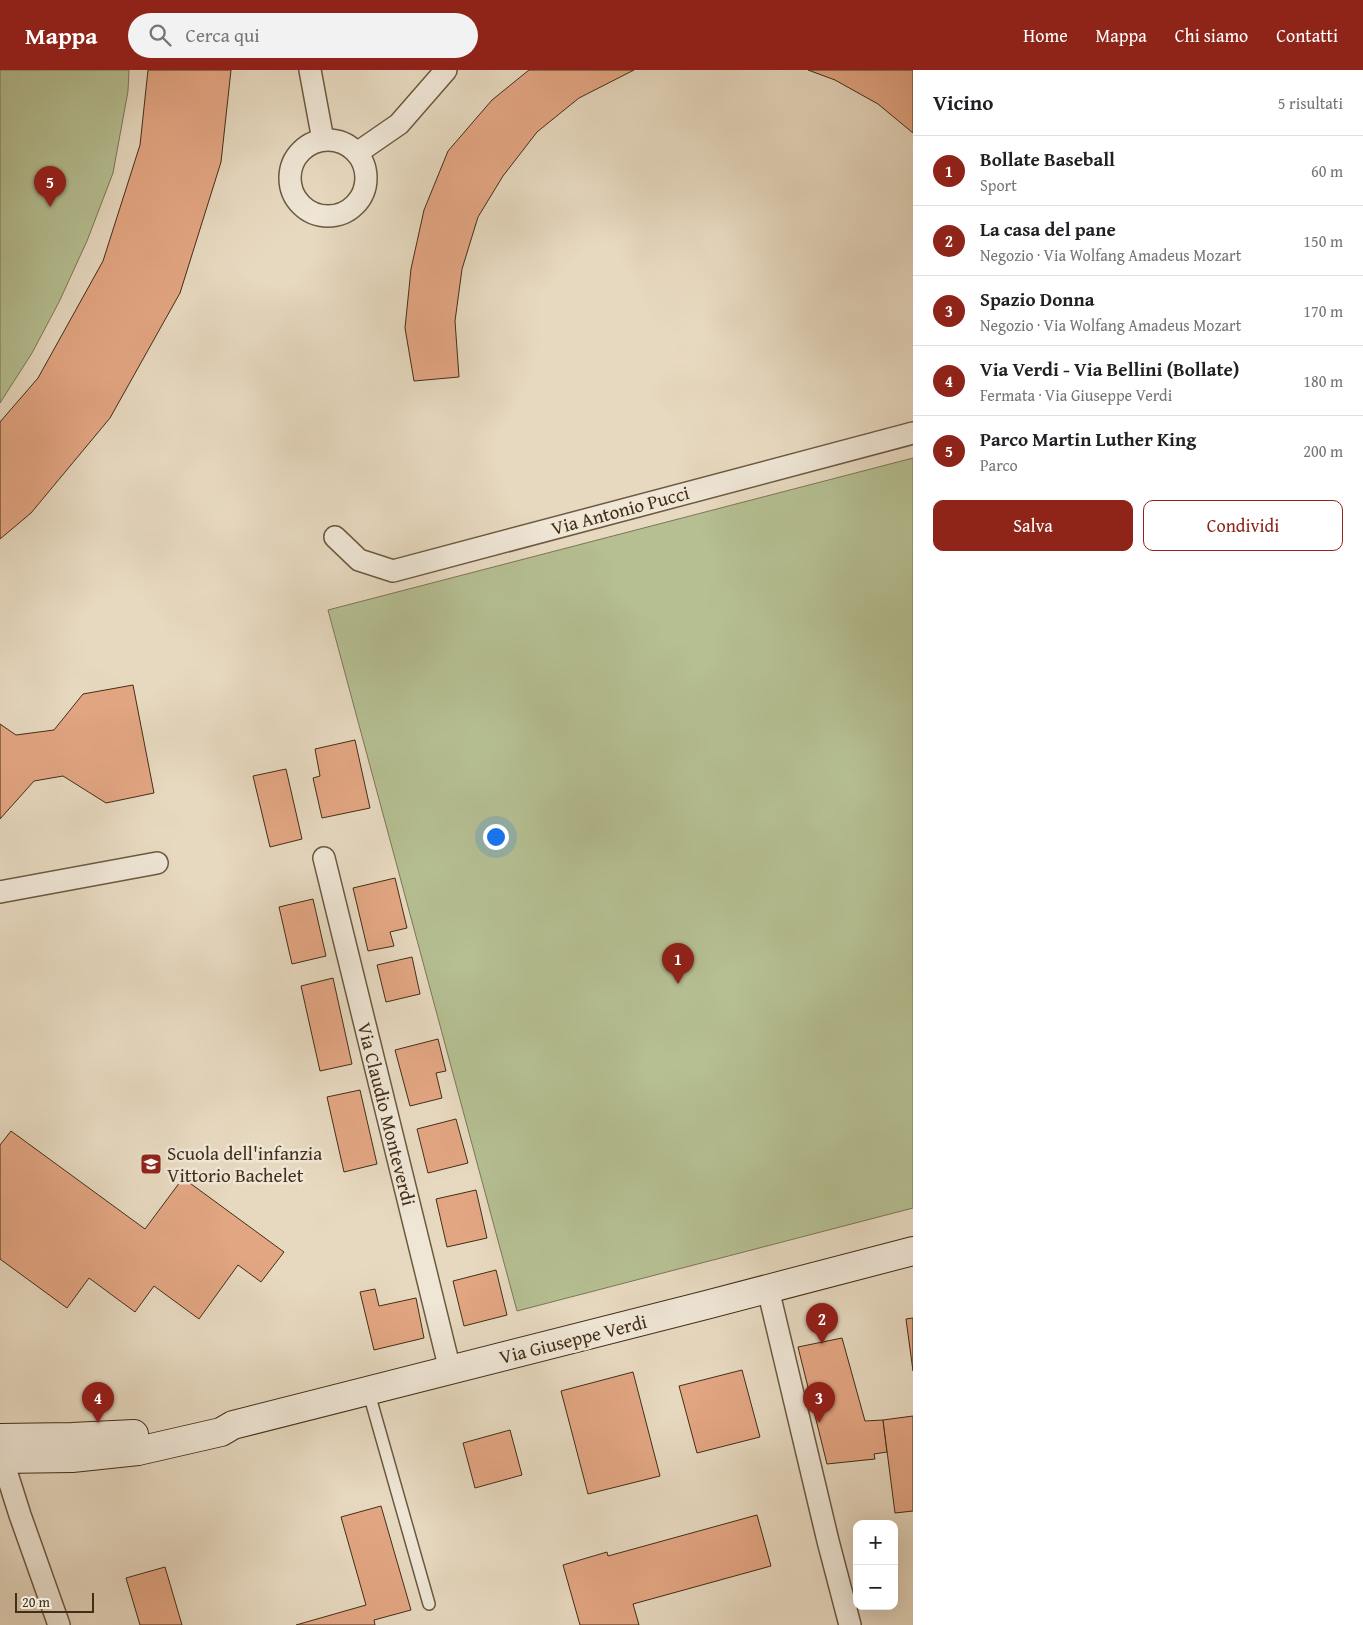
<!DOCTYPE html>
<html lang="it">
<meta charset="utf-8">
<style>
:root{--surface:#fff;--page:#f2f2f2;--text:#202124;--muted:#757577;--line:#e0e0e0;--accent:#8f2418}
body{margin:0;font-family:"Gentium Book Plus",serif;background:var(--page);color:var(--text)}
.controls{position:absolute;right:15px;bottom:15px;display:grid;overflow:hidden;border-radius:10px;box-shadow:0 5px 20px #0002}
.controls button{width:45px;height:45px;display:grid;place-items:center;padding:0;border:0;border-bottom:1px solid var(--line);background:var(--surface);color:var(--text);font:25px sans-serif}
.scale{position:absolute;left:15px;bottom:12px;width:79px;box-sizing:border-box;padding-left:5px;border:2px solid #422e17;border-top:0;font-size:14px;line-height:18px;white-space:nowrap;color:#422e17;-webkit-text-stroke:4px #efe6d6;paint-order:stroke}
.you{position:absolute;left:495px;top:766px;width:18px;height:18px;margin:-12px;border:4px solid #fff;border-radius:50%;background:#1a73e8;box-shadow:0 0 0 8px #1a73e833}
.badge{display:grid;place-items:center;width:32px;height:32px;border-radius:50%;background:var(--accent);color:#fff;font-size:16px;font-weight:700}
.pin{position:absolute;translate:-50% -41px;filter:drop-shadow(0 1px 2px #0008)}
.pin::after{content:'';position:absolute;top:26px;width:18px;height:15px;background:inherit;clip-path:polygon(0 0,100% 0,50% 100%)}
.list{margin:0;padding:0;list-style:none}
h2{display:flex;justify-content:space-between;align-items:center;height:65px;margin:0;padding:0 20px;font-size:21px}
h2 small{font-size:16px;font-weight:400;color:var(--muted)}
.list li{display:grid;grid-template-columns:32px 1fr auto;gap:15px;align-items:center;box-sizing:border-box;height:70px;padding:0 20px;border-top:1px solid var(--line)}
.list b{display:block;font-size:19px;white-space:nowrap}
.list p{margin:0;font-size:16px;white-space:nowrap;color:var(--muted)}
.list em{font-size:16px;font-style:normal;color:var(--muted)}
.actions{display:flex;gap:10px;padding:15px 20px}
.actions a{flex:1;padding:11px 0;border:1px solid var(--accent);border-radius:10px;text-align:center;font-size:18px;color:var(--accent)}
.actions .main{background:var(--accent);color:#fff}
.icon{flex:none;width:28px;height:28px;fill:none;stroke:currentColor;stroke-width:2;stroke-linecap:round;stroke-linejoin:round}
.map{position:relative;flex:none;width:913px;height:1555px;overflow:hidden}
header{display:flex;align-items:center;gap:30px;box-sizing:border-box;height:70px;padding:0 25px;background:var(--accent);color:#fff}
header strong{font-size:24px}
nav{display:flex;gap:28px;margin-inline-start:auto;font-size:18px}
.search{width:350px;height:45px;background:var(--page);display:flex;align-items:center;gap:12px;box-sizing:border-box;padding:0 18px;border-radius:28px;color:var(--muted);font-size:19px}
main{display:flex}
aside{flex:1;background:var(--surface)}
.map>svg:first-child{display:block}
</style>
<header>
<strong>Mappa</strong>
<div class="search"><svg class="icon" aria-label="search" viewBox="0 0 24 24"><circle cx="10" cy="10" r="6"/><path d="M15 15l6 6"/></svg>Cerca qui</div>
<nav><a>Home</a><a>Mappa</a><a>Chi siamo</a><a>Contatti</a></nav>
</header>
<main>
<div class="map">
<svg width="913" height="1555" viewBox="0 0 913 1555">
<rect width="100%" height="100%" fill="#e7d9c0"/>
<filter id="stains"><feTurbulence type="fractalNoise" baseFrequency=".004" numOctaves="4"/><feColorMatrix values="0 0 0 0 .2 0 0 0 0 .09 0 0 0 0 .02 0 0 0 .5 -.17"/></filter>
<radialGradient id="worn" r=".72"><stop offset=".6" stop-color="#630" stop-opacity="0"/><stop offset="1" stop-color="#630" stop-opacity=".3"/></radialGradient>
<!-- green -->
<g fill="#b5bf92" stroke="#7c7654">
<polygon points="0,0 129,0 128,21 113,103 87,171 59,232 32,283 0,333"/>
<polygon points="913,388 913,1138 517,1241 328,540"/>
</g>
<!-- building -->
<g fill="#e3a683" stroke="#422e17">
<polygon points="148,0 231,0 221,92 180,223 110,348 31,443 0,469 0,352 38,308 103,191 140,75"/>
<polygon points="529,0 634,0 579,28 537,62 503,106 478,147 462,199 455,251 459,307 414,311 405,258 411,199 424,140 448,81 492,30"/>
<polygon points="808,0 913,0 913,63 878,34 835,10"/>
<polygon points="133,615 154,723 106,733 63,706 34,711 0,749 0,654 16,665 54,660 83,624"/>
<polygon points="355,670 370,738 322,748 313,708 320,706 315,679"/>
<polygon points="286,699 302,769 270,777 253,706"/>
<polygon points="395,808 407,858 390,862 394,876 368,881 353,818"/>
<polygon points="313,829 326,886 292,894 279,837"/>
<polygon points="412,887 420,924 386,932 377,895"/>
<polygon points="333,908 352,994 320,1001 301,916"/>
<polygon points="438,969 446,1001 436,1003 442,1028 410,1036 395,980"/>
<polygon points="360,1020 377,1094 344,1102 327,1027"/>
<polygon points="456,1049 468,1093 428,1103 417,1059"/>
<polygon points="11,1061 145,1159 183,1108 284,1182 261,1212 238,1195 199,1249 154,1216 135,1242 89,1208 67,1238 0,1189 0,1075"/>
<polygon points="476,1120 487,1168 447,1177 436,1129"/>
<polygon points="496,1200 507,1245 464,1256 453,1211"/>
<polygon points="375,1219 379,1236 416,1228 424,1268 374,1280 360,1222"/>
<polygon points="913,1248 913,1301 906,1249"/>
<polygon points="842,1268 865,1351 883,1350 887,1382 874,1384 875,1389 827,1394 798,1277"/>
<polygon points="742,1300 760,1367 697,1383 679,1316"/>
<polygon points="633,1302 660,1406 588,1424 561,1321"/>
<polygon points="913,1346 913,1441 895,1443 883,1350"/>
<polygon points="510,1360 522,1405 475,1418 463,1373"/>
<polygon points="381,1436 411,1540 374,1550 375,1555 296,1555 366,1535 341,1447"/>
<polygon points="757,1445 771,1496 633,1534 639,1555 580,1555 563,1495 607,1482 608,1486"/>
<polygon points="165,1497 182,1555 140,1555 126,1508"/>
</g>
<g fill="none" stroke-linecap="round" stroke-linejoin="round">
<!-- lane casing -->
<g stroke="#6b5941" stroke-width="14">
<polyline id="lane" points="368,1320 429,1534"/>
</g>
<!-- street casing -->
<g stroke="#6b5941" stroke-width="24">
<g id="street">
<polyline points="310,0 323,70"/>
<circle cx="328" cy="108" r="38"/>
<polyline points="357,83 399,54 446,0"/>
<polyline points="335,467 359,490 393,501 913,363"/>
<polyline points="324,788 450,1300"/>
<polyline points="0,822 157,793"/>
<polyline points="768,1219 828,1471 850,1555"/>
<polyline points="0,1382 20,1445 59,1555"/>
</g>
</g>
<!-- secondary casing -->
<g stroke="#422e17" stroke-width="30">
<g id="secondary">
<polyline points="0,1368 72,1367 134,1364"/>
<polyline points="0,1389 72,1388 138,1381 221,1362 233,1355 706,1235 913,1181"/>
</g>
</g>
<!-- lane -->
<use href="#lane" stroke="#efe6d6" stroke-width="11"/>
<!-- street -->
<use href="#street" stroke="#efe6d6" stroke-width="21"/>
<!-- secondary -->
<use href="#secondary" stroke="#efe6d6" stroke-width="28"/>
</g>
<!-- icons -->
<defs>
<g id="school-square" transform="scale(1.125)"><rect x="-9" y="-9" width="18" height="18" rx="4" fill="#8f2418" stroke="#efe6d6"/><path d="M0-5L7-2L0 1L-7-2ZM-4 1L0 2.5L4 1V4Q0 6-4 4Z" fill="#fff"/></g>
</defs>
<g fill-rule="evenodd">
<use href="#school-square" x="151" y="1094"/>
</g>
<g text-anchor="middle" stroke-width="5" stroke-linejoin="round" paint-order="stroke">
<!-- street labels -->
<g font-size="19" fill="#422e17" stroke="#efe6d6">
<text transform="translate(620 440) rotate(-15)" y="7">Via Antonio Pucci</text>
<text transform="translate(387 1044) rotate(76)" y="7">Via Claudio Monteverdi</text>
<text transform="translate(573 1269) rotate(-14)" y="7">Via Giuseppe Verdi</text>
</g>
<!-- poi labels -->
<g font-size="19" fill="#422e17" stroke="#efe6d6" text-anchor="start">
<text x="167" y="1090">Scuola dell'infanzia<tspan x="167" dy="22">Vittorio Bachelet</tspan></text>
</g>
</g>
<rect width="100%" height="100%" filter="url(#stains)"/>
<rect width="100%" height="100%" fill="url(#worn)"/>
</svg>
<div class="controls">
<button>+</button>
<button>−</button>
</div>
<div class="scale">20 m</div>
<div class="you"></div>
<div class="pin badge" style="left:678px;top:914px">1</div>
<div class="pin badge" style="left:822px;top:1274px">2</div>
<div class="pin badge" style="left:819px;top:1353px">3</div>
<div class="pin badge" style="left:98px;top:1353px">4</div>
<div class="pin badge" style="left:50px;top:137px">5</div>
</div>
<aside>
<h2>Vicino<small>5 risultati</small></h2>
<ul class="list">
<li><span class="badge">1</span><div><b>Bollate Baseball</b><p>Sport</p></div><em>60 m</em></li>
<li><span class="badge">2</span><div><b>La casa del pane</b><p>Negozio · Via Wolfang Amadeus Mozart</p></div><em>150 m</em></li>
<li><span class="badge">3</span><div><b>Spazio Donna</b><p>Negozio · Via Wolfang Amadeus Mozart</p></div><em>170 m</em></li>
<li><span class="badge">4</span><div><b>Via Verdi - Via Bellini (Bollate)</b><p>Fermata · Via Giuseppe Verdi</p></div><em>180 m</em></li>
<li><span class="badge">5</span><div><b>Parco Martin Luther King</b><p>Parco</p></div><em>200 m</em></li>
</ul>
<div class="actions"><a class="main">Salva</a><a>Condividi</a></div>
</aside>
</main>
